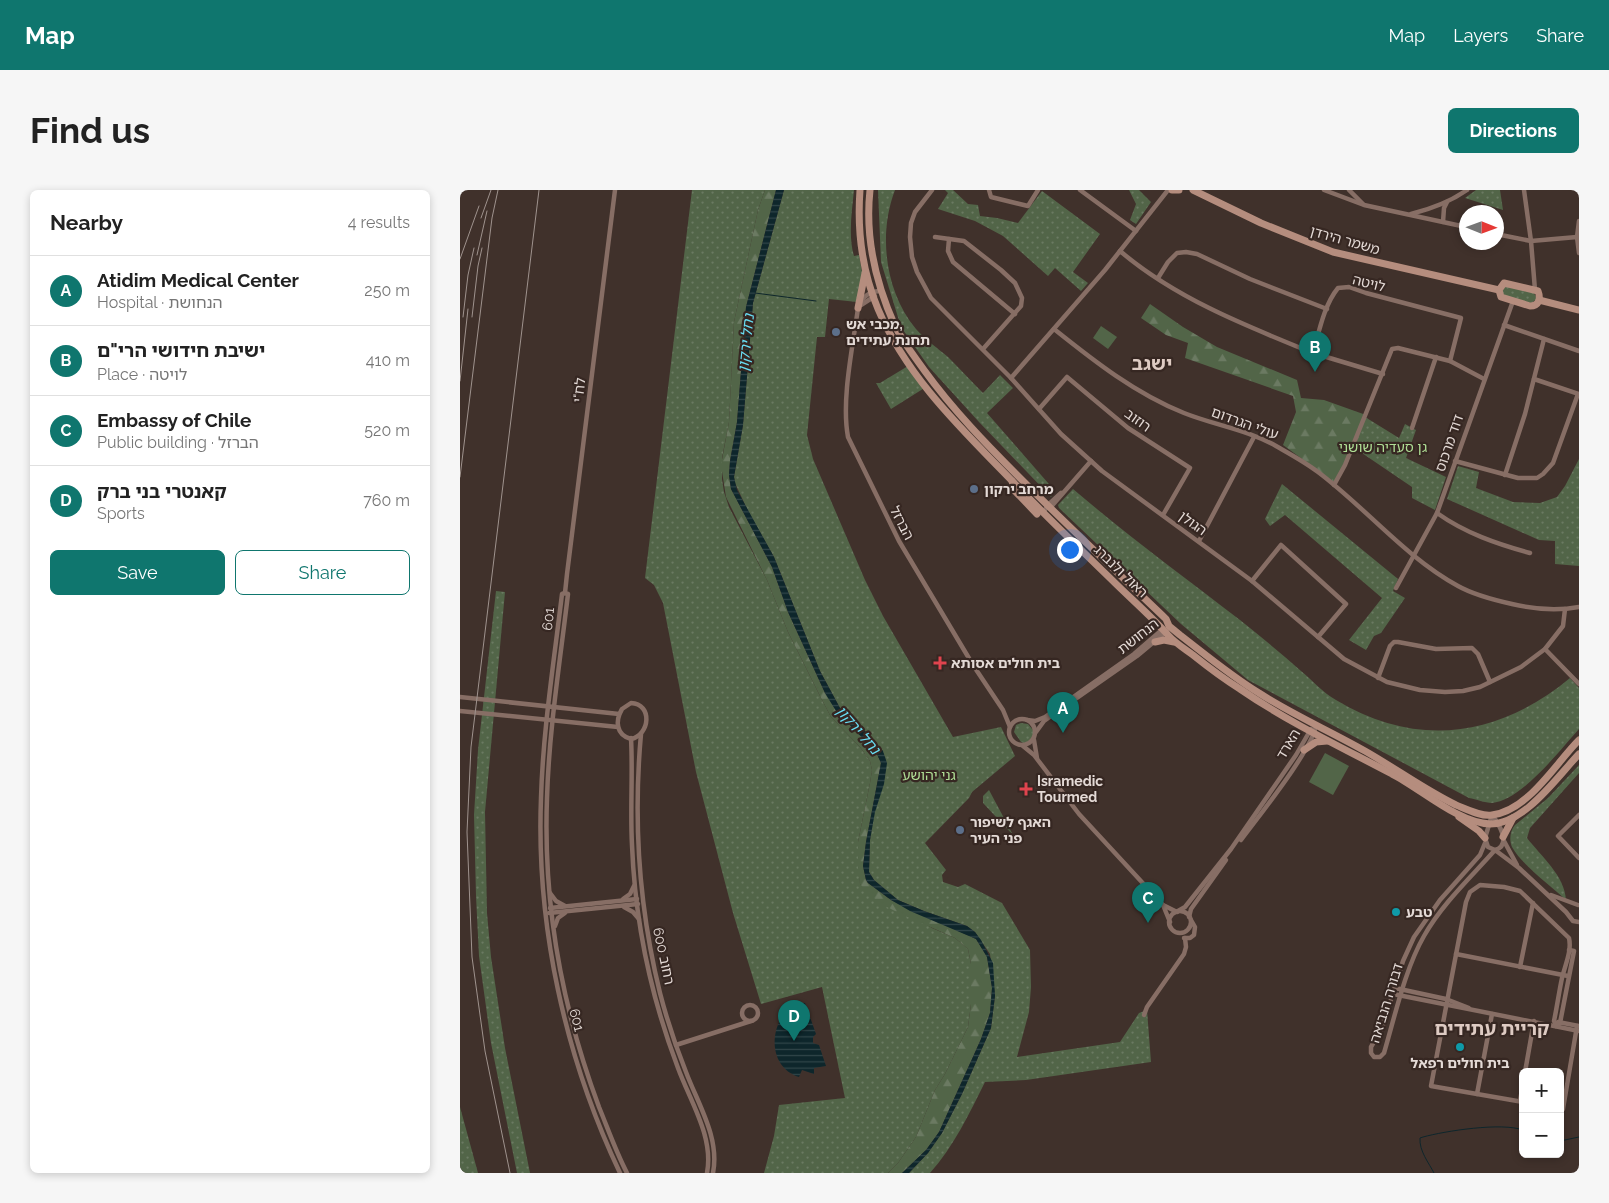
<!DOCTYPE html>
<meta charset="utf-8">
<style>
:root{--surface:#fff;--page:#f6f6f6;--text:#222;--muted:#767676;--line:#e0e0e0;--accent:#0f766e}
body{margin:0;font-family:Raleway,"Noto Sans Hebrew",sans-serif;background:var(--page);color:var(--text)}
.controls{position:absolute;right:15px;bottom:15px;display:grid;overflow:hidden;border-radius:8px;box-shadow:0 2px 8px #0003}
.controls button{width:45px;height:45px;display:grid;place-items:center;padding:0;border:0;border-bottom:1px solid var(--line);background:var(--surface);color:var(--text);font:25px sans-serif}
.compass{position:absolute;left:999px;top:15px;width:45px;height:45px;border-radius:50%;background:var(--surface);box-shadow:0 2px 8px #0003;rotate:91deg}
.you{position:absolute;left:609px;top:359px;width:18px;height:18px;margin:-12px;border:4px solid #fff;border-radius:50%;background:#1a73e8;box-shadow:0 0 0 8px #1a73e833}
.badge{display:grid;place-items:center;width:32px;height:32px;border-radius:50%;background:var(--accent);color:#fff;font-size:16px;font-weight:700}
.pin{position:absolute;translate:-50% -41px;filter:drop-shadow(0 1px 2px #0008)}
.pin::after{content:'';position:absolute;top:26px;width:18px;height:15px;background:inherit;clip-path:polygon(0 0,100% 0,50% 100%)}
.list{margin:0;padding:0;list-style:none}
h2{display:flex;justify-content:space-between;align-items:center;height:65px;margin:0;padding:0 20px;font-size:21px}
h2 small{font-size:16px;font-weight:400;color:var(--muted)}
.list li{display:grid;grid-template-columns:32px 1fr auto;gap:15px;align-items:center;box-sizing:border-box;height:70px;padding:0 20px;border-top:1px solid var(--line)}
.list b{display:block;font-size:19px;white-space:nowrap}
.list p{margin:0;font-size:16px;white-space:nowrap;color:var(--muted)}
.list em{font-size:16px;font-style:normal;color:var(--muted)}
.actions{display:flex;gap:10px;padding:15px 20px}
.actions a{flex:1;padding:11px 0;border:1px solid var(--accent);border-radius:8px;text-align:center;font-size:18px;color:var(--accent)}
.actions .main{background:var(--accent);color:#fff}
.map{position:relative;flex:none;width:1119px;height:983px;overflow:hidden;border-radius:8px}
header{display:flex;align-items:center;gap:30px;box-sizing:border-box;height:70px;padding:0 25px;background:var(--accent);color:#fff}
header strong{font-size:24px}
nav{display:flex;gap:28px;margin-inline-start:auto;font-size:18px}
.intro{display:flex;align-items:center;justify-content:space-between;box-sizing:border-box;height:120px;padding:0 30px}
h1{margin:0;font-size:35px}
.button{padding:12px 22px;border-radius:8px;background:var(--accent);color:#fff;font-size:18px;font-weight:700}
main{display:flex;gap:30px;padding:0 30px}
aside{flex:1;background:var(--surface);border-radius:8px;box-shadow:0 2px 8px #0003}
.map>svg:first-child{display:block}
</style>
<header>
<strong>Map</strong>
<nav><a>Map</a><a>Layers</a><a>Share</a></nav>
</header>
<div class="intro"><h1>Find us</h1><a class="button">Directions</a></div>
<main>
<aside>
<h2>Nearby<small>4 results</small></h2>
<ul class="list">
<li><span class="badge">A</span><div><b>Atidim Medical Center</b><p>Hospital · הנחושת</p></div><em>250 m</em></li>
<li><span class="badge">B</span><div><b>ישיבת חידושי הרי&quot;ם</b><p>Place · לויטה</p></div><em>410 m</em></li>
<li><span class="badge">C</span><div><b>Embassy of Chile</b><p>Public building · הברזל</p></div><em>520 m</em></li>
<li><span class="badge">D</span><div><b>קאנטרי בני ברק</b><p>Sports</p></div><em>760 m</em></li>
</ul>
<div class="actions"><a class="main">Save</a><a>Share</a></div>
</aside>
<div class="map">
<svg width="1119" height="983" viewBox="0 0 1119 983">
<defs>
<pattern id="grass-dots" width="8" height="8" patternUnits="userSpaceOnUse" patternTransform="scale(1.25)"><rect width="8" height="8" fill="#526548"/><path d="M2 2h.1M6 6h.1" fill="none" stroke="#6b7a62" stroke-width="1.8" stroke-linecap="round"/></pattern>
<pattern id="forest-firs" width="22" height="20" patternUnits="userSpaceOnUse" patternTransform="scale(1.25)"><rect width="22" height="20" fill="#526548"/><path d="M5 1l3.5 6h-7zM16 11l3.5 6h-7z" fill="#6b7a62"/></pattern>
<pattern id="water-rules" width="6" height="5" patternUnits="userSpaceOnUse" patternTransform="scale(1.25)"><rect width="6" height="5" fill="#0e262b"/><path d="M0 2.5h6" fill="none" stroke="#314549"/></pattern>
</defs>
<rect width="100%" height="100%" fill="#40312b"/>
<!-- grass -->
<g fill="url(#grass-dots)">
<polygon points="232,0 305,0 298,20 274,132 269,232 262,268 262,289 264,302 269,317 307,390 328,442 361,508 371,527 400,557 410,571 412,580 410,593 398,652 400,694 472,738 495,748 508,759 511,774 511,814 508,837 485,884 475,900 456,947 438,973 428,983 304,983 314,946 319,915 385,908 362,797 301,814 273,723 236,582 203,413 194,395 185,388"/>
<path d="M324,0H394C392,21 388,46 394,66L399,65L403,87L397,112L369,109L365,147H357L347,245L353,269L405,390L423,426L493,547L541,537L555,566L512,602L509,608L465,653L486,680L482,685L483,692L498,697L505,694L542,713L570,760L571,797L569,822L557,867L660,852L679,823L687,820L691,872L566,890L525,892C509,924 494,956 470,983H449L468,963L482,943L502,904L531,838L535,806L530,764L515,742L507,736L464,721L438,710L414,690L409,682L410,650L423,561L406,542L380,518L360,481L314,367L288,321L275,293L274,287L283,235L293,113Z"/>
<path d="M418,0H435C418,44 425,102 456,139C465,149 477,158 488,167C500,179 511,191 523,203L540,185L553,198L527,223L595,301L591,307L519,232L469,177L441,137L421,72Z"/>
<polygon points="485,0 493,0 508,14 518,15 520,26 537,28 558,33 582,1 640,44 613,82 628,93 621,101 595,78 588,86 543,46 515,31 478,19 488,3"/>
<polygon points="669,0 679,0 691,12 676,34 670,30 676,14"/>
<polygon points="1016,0 1040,0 1043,20 1005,8"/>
<polygon points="1047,96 1074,103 1077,109 1071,113 1044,106 1042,102 1044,98"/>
<polygon points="448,176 466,197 431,219 416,193 420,193"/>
<polygon points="905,227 939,248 945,234 956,240 946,268 986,287 975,320 952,308 952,297 893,257"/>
<polygon points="1119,269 1119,376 1095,374 1095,351 1079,350 987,309 998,276 1019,282 1016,298 1053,312 1080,313 1097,307 1105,296"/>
<polygon points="822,294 938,389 933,401 945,408 921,443 914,446 906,460 889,450 922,408 825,325 810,336 805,329"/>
<path d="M613,299C667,345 724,387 780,430C801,447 821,463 841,481C852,490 863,503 876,510C957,559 1039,547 1110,488L1119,498V539C1100,560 1061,611 1032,613C1025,613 1016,609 1009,608L788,490L721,434L599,318L598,315Z"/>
<polygon points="36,401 45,402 25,622 27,723 31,767 45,858 70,983 57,983 31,853 19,766 16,706 14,625 18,560"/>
<polygon points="561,533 568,534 573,540 573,549 567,554 561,552 554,542 556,535"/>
<path d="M1119,575V583L1070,638L1067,648C1081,666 1105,686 1106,710C1091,696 1062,675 1052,657C1049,650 1050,641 1055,635L1088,608Z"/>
<polygon points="529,600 553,645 523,613 523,606"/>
<polygon points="0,917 18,983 0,983"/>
</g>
<!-- forest -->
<g fill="url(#forest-firs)">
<polygon points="305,0 316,0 286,117 277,232 270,271 269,285 271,299 312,377 328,422 365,503 416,562 421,573 406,652 403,676 406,690 408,693 431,710 516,749 527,767 532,798 530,823 521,849 479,942 466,960 442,983 428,983 438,973 456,947 475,900 485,884 508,837 511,814 511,774 508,759 495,748 441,724 421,714 408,703 400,694 398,678 398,652 410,593 412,580 410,571 400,557 371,527 361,508 328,442 307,390 266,307 261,275 269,232 274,132 298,20"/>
<polygon points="690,114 723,137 757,157 837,190 841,208 864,210 906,225 875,293 823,255 836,222 833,206 725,168 728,153 706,145 681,128"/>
</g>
<!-- pitch -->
<g fill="#526548">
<polygon points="641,136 657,147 648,159 633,148"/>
<polygon points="865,563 889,576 873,605 849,592"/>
</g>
<!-- water -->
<g fill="url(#water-rules)">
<polygon points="316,0 324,0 293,113 283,235 274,287 277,300 314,367 360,481 380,518 406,542 423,561 427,573 424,594 415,622 410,650 409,682 414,690 438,710 464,721 507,736 515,742 521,750 533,773 535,806 531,838 502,904 482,943 468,963 449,983 442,983 466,960 479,942 521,849 530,823 532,798 527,767 516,749 450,721 431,710 408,693 406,690 403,676 406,652 421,573 416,562 376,521 365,503 328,422 312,377 271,299 269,285 270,271 277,232 286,117"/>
<path d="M336,813L337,815L345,813L356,844L353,847V853L359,855L366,876L354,878V884L342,880L339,887C305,876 309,829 336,813Z"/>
</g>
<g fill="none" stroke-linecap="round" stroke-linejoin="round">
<!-- stream -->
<g stroke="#0e262b" stroke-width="1">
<polyline points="295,103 356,111"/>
<polyline points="1100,951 1119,947"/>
<path d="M974,983C969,973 959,961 960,948L963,947C985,941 1042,932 1063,940"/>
</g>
<!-- street -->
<g stroke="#876e65" stroke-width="4.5">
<path d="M155,0L107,384L105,403L108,404C100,472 89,540 87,608C83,713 102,818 139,917C148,939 156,962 167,983"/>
<polyline points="472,0 455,22 451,33 450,47 452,67 457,82 471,108 551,188 601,244 642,281 792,391 884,469 927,492 960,500 985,502 1003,501 1020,497 1061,477 1085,459 1103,436 1105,419"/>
<polyline points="529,0 531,7 568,16 578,0"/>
<polyline points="620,0 676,41"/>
<polyline points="864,0 904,15 1006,37"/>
<polyline points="889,0 903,14"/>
<polyline points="1064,0 1071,51 1075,100"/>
<path d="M951,24C971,19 990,12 1007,0"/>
<polyline points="1119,31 1117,47 1119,63"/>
<polyline points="983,32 984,18 987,12"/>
<polyline points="1036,44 1071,51 1117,47"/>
<polyline points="475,47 504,51 541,80 555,93 562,108 561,116 523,159"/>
<polyline points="489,49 488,61 493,72 555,124"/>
<path d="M660,61C715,108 786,136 853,163"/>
<polyline points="698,88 708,72 717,63 726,62 737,64 790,89 867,119"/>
<path d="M422,101C409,101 403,106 398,118C393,156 381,210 388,247L439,351L513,475L543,520L550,537"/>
<polyline points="401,115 415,106"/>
<polyline points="1044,135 1119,161"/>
<path d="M594,139C634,171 676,204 724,223C754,235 788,240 816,256C830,264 845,272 858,282C906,318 945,367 998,396C1014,405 1034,410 1052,414C1073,419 1097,421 1119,417"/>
<path d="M923,184L853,163C859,142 864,115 878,98L889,97L906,103L1001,128L990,171"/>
<polyline points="551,188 645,80 708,0"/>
<polyline points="1074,189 1119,204"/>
<polyline points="579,219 607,187 668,238 730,278 703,325"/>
<polyline points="952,238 976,167"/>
<polyline points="995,271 1058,288 1077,288 1083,284 1093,273 1118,204"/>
<polyline points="1045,285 1065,224 1084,149"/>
<polyline points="874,295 885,275 932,159 938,158 990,171 1024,189"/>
<polyline points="590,318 631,271"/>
<polyline points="583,323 588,315 601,303"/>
<path d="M977,323C1005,343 1037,354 1070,363"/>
<polyline points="739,351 794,247"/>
<polyline points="792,391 821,355 886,414 858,447"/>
<polyline points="936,398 977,323 1053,111"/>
<path d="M105,403L102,404C94,471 83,540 81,608C76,736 105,867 160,983"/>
<polyline points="1085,459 1119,494"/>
<polyline points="918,488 930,456 934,452 938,452 976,459 1012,458 1018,464 1030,492"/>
<polyline points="0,507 159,524"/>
<path d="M171,513C193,514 190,545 171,549C156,545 155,531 162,519Z"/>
<polyline points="0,521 158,537"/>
<circle cx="562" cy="542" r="13"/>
<polyline points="567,530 575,531 585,527 674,464 703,439"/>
<polyline points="576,542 584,531 677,466 707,441"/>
<path d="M181,544C173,632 179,718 200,803C207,830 216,857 226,882C238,914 260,948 253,983"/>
<path d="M171,548C173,584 170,620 172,655C175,731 191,807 218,878C230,911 254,947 247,983"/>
<polyline points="574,550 577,568"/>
<polyline points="563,556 574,565 619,624 703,715 710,732"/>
<polyline points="1119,625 1098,646 1119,668"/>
<path d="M781,650C798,627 853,559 856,535"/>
<polyline points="1044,651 1057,675"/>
<path d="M1025,653L1020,665L980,710L954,747L943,771L922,838L911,857V863L914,867H920L924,863C935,826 945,779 964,746C982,714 1011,687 1035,660C1052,655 1039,634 1032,625L1025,648L1028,657L1035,660L1059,678L1106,722L1113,731L1119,732"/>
<polyline points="90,703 96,711 105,716"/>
<polyline points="1091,705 1118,715"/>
<polyline points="163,709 170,704 174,696"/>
<polyline points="703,715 717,722"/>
<polyline points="164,717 173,722 179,729"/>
<polyline points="90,718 177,709"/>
<polyline points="718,721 725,717 771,659 836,565 851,539"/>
<circle cx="720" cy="732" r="11"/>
<polyline points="89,723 178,714"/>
<polyline points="729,727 731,719 766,670"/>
<polyline points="95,736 98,728 105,723"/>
<polyline points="724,748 730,748 734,745 735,737 731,730"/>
<polyline points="996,764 1108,786"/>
<polyline points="1060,777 1073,713"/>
<polyline points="935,798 986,809 1009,818"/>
<polyline points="933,804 1119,841"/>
<circle cx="290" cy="823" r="8"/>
<polyline points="684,825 687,817 724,764 726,757 725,748"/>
<polyline points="1098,832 1119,836"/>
<polyline points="1096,836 1100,833 1114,761 1109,760"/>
<polyline points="216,855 291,831"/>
<polyline points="1065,882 1074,831"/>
<polyline points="1017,904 1032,824"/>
<polyline points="1060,911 1063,894"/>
<path d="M1063,912L971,896L1006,712L1010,702L1020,695L1044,697L1060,701L1109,748C1112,761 1105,775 1102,788C1099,802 1097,817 1094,831L1096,836"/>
<polyline points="1100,918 1103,919 1117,836"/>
</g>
<!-- secondary -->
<g stroke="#b58d7e" stroke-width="7">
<path d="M400,0C397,41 402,81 418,119C448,190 506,243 558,297C588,328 620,359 652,390C670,408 691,426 708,445C715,453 725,459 733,465C748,477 764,489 780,499C828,532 881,557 932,584C960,598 998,633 1030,634C1065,634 1097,587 1119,564"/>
<path d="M410,0C405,46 416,94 435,136C443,152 454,166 464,180C493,220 527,255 562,290C609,337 658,383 706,429L709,436L720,445C746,465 771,486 799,503C833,525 870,541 905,561C935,578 965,600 996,615C1006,619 1022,627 1032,625C1069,620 1095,574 1119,550"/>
<polyline points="712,0 719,0"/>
<polyline points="733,0 801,33 873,62 1039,100"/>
<path d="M1044,93L1078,101C1081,109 1079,116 1070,116L1041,107L1039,100Z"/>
<polyline points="1079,110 1119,120"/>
<polyline points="398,118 405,83"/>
<polyline points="552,291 555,301 577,324"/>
<polyline points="695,452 704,450 714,452"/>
<polyline points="844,560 856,552 867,551"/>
<polyline points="999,627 1019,641 1025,648"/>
<polyline points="1043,647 1053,628"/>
</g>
<!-- rail -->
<g stroke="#9f938e" stroke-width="1">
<polyline points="21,28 31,0"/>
<polyline points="17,65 27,21"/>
<polyline points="0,69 19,16"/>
<polyline points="3,127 8,85 14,58"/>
<polyline points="12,127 18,76 22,58"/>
<polyline points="0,191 8,119"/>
<polyline points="0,287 32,28 38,0"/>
<polyline points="50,983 25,861 12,767 7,642 11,557 79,0"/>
</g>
</g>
<!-- markers -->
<g fill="#5c6f8a" stroke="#362722" stroke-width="2">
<circle cx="376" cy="142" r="5"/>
<circle cx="514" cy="299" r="5"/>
<circle cx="500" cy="640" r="5"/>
</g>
<g fill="#e0444e" stroke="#362722" stroke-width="2">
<path d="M477.5 465.5h5v5h5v5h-5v5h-5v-5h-5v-5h5z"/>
<path d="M563.5 591.5h5v5h5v5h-5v5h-5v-5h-5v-5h5z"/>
</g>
<g fill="#0f9aa8" stroke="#362722" stroke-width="2">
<circle cx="936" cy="722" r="5"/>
<circle cx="1000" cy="857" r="5"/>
</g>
<g text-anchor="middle" stroke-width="4.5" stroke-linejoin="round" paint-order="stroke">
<!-- street labels -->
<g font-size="14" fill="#e4dad6" stroke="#362722">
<text transform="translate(885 50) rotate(16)" y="5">משמר הירדן</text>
<text transform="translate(909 93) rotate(14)" y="5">לויטה</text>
<text transform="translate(119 200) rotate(-83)" y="5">לח"י</text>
<text transform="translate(678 230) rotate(36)" y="5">רוזוב</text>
<text transform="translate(785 233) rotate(20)" y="5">עולי הגרדום</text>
<text transform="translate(989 253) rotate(-71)" y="5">דוד מרכוס</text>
<text transform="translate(442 333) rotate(63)" y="5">הברזל</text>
<text transform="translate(733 333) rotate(36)" y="5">הגולן</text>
<text transform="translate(661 381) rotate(44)" y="5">ראול ולנברג</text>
<text transform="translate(88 429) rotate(-84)" y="5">601</text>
<text transform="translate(678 446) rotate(-38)" y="5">הנחושת</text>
<text transform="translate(828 554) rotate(-59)" y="5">הארד</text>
<text transform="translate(204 766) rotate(78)" y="5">רחוב 600</text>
<text transform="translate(926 813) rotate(-73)" y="5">דבורה הנביאה</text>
<text transform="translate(117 830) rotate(75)" y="5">601</text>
</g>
<!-- poi labels -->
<g font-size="14" font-weight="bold" fill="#e4dad6" stroke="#362722" text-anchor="start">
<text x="386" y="139">מכבי אש,<tspan x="386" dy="16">תחנת עתידים</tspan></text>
<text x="524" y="304">מרחב ירקון</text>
<text x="491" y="478">בית חולים אסותא</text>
<text x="577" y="596">Isramedic<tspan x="577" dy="16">Tourmed</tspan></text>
<text x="510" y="637">האגף לשיפור<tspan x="510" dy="16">פני העיר</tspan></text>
<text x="946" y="727">טבע</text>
<text x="1000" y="878" text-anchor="middle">בית חולים רפאל</text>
</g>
<!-- park labels -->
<g font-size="14" fill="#afde95" stroke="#362722">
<text x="923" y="262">גן סעדיה שושני</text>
<text x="469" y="590">גני יהושע</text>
</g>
<!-- water labels -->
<g font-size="15" font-style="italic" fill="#68ddf3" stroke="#362722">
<text transform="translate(286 153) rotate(-84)" y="5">נחל ירקון</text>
<text transform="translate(398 540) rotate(49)" y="5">נחל ירקון</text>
</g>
<!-- district labels -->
<g font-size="19" font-weight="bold" fill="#decbc3" stroke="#362722">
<text x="692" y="180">ישגב</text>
<text x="1032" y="845">קריית עתידים</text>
</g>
</g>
</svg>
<div class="controls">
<button>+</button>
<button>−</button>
</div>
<svg class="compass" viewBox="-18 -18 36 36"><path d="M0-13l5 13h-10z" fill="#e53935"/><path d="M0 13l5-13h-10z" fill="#767676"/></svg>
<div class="you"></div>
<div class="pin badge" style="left:603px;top:543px">A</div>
<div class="pin badge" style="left:855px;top:182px">B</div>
<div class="pin badge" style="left:688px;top:733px">C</div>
<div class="pin badge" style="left:334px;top:851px">D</div>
</div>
</main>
